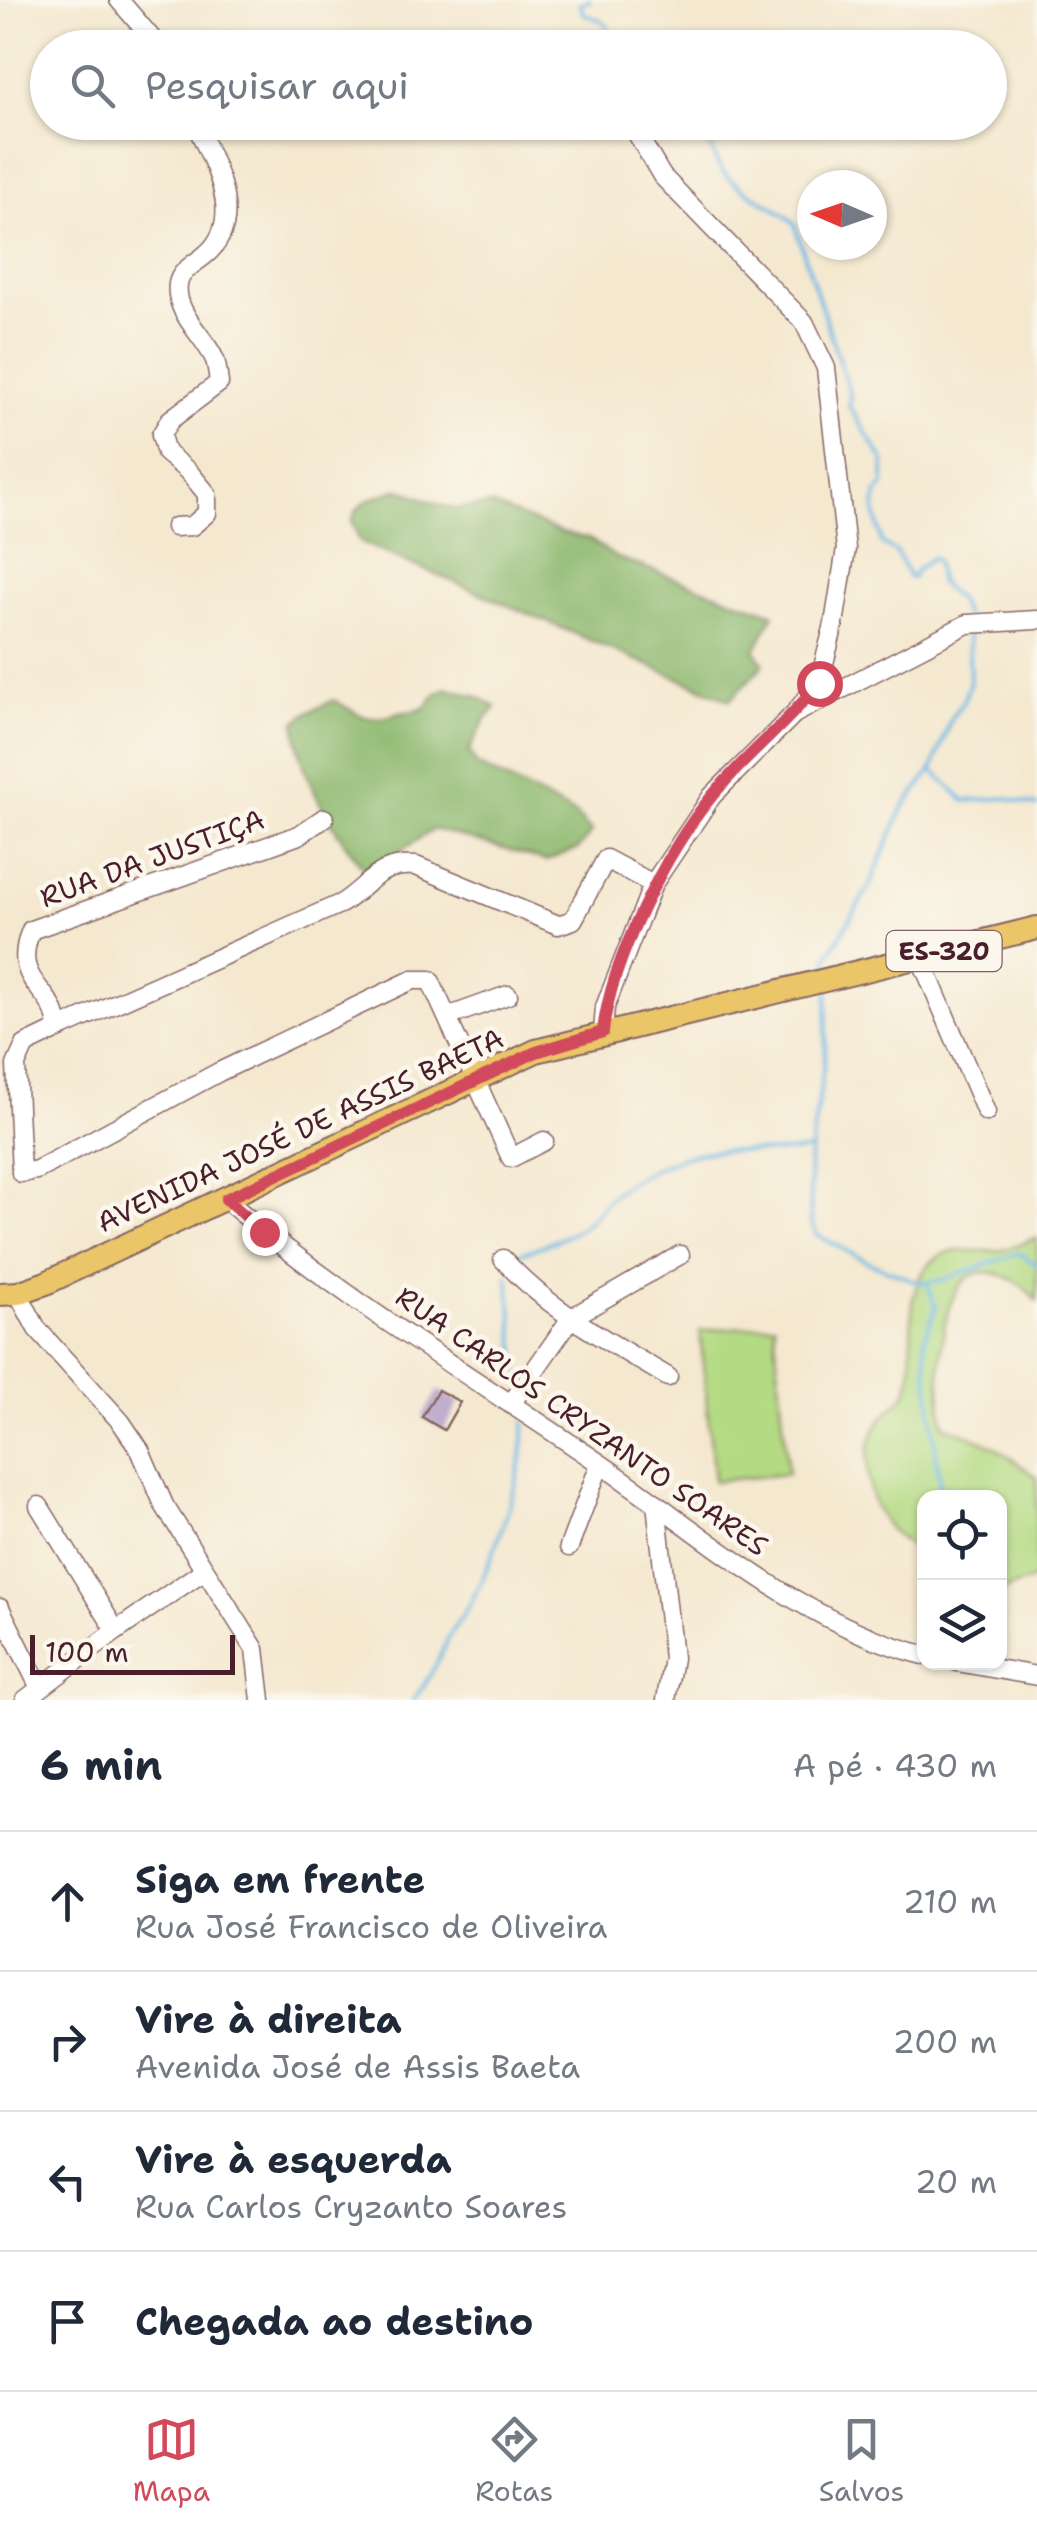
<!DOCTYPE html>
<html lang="pt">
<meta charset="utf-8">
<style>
:root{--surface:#fff;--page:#f6f6f7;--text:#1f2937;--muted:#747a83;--line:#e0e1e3;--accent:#d1495b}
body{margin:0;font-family:"Shantell Sans",sans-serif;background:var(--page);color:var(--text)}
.controls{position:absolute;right:30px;bottom:30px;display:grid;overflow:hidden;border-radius:20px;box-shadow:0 2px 8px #0004}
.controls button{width:90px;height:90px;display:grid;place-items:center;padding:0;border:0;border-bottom:2px solid var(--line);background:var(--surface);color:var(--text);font:50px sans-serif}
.compass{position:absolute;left:797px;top:170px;width:90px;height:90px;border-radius:50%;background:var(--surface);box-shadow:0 2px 8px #0004;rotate:272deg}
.scale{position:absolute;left:30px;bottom:25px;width:205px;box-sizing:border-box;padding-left:10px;border:5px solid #4a1f2b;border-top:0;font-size:28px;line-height:35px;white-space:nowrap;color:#4a1f2b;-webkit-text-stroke:8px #fbf7ec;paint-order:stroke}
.stop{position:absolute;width:30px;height:30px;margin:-22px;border:8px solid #d1495b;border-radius:50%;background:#fff}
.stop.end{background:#d1495b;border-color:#fff;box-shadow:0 2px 10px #0008}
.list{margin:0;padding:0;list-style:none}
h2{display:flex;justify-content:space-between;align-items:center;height:130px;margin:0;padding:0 40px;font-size:42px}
h2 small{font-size:32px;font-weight:400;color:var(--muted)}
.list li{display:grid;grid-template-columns:65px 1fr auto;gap:30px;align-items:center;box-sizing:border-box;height:140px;padding:0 40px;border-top:2px solid var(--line)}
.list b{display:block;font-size:38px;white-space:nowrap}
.list p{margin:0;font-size:32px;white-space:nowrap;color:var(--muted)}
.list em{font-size:32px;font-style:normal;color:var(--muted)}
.icon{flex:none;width:55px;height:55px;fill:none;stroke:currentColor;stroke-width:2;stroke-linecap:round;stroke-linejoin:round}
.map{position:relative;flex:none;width:1037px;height:1700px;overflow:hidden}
.search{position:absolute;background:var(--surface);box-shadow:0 2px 8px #0004;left:30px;right:30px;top:30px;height:110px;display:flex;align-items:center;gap:25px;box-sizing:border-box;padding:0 35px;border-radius:55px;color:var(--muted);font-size:38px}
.sheet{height:690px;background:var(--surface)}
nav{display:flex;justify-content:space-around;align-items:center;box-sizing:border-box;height:140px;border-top:2px solid var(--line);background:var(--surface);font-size:28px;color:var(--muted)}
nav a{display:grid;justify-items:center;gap:5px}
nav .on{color:var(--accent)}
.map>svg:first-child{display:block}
</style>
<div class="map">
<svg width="1037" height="1700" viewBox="0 0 1037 1700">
<rect width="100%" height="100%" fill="#fbf7ec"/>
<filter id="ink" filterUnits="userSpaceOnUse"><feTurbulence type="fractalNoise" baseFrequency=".01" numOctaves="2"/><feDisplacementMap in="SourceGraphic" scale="20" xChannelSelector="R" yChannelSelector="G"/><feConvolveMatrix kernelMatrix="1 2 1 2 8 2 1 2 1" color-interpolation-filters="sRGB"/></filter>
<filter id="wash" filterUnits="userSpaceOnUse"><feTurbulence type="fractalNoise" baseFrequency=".0048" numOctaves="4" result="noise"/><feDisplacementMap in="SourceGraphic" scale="40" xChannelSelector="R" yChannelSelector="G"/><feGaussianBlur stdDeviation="2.25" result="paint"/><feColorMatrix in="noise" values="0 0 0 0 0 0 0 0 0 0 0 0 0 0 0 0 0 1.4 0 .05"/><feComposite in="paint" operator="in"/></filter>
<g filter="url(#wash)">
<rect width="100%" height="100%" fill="#f4e8cf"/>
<!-- green -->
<g fill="#b4da83" stroke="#7f7c57" stroke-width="2.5">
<path d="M1037,1238V1301C1023,1285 1013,1277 992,1273C934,1262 937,1391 944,1425L994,1446L1037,1477V1578L1000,1592V1498H924V1558C913,1548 900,1539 889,1528C865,1502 860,1449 881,1420C889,1408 906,1400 909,1385C918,1344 898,1291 934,1260C953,1244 979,1254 1001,1250C1014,1249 1024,1241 1037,1238Z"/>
<polygon points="774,1324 788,1474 714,1481 700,1331"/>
</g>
<!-- forest -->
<g fill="#8fba71" stroke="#6c6c4e" stroke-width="2.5">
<path d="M399,489L452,509L491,505L562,533L589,539L615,557L774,614L755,650L764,664L730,700L360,542L352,523C355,500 379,496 399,489Z"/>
<path d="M447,688L476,696L496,707L485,720L469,751L476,764L575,814L592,832L578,849L546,861L434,829L367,873C334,830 298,778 296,722L307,713L334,700C360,714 364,724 393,715C404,711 414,712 425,708L437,693Z"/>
</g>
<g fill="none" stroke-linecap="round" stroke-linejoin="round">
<!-- stream -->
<g stroke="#6ab8e4" stroke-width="4">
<polyline points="590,0 580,4 584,14 606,23 610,36 621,48"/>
<path d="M690,122C713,133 709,156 724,173C744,195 774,203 794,223L850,394L849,406L884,461V484L876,494L875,511L882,544L896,552L909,577L913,578L916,570L933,557L937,561L939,582L958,600L965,616"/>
<polyline points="932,770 965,801 1006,798 1037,806"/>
<polyline points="827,968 829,955 870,885 903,808 932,770 951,718 963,702 970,682 968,631"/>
<polyline points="828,988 825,1058 809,1160 811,1222 817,1235 868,1262 920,1283 943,1280 1019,1253 1037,1265"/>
<path d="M511,1257C535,1248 560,1241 582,1227C595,1218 602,1204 614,1194C632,1178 659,1166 681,1158C721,1143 769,1157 811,1150"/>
<polyline points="508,1276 518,1371"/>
<polyline points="927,1282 936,1307 924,1339 941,1498"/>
<path d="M413,1700C431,1678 439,1658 451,1633C457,1622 466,1612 472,1600C492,1562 528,1464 524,1423"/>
</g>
</g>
<g id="blocks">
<!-- building -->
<polygon fill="#b5a0c8" points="438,1390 460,1402 444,1430 422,1417"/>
</g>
</g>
<g filter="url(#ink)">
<use href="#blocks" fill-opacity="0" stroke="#866564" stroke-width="2.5"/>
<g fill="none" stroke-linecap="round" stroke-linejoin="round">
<!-- minor casing -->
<g stroke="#866564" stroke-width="21">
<g id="minor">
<polyline points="119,0 160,48"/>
<polyline points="630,122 662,176 804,322 826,368 846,549 834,624 819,683 794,714"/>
<path d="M175,527L192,526L207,513V494L189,472L166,453L161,435L170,420L219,383C218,375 217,366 215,360C204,335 174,313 178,284C180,271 194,264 204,256C248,221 214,165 195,122"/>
<path d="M324,818L299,835L31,930C9,985 56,986 58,1029L25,1045L16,1065L21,1173L37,1170L219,1072L412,980H430L511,1158L544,1141"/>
<polyline points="920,957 986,1112"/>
<polyline points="450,1016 508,995"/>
<path d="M58,1029L342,903C371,884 377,863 416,866L558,925L573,920L606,859L653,884"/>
<polyline points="603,1033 605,1007 653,884 712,796 794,714 967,624 1037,620"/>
<path d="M225,1199C341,1298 473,1377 599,1463C703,1533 800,1624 924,1655"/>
<path d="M503,1259C548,1310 610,1342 668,1377"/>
<polyline points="18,1293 37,1329 121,1422 140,1450 164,1505 255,1649 261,1700"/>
<polyline points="511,1404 571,1318 680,1255"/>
<polyline points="656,1503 673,1658 666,1700"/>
<polyline points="39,1506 116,1631"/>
<polyline points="569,1547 600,1464"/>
<polyline points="0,1608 40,1688"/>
<polyline points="957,1662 1037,1676"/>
<polyline points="25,1700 116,1631 203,1571"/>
</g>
</g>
<!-- major casing -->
<g stroke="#866564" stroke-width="26">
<polyline id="major" points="0,1294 18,1293 46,1283 536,1051 1037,928"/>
</g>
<!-- minor -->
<use href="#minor" stroke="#fff" stroke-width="18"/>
<!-- major -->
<use href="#major" stroke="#eac669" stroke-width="22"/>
</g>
</g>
<g fill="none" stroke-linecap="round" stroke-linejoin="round" filter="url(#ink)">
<!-- route -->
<path stroke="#d1495b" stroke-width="12" d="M264,1232L226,1199L536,1052L603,1032C610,962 667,850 712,796C745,756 787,724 819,683"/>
</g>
<g text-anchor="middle" stroke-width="9" stroke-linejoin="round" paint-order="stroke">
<!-- shield labels -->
<rect fill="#fbf7ec" stroke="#7f6065" stroke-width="2.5" x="886.5" y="931" width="115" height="40" rx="8"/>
<g font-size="25" font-weight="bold" fill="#4a1f2b">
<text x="944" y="960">ES-320</text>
</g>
<!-- street labels -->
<g font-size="28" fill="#4a1f2b" stroke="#fbf7ec">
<text transform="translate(152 858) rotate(-20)" y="10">RUA DA JUSTIÇA</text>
<text transform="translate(300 1130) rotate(-25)" y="10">AVENIDA JOSÉ DE ASSIS BAETA</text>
<text transform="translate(582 1421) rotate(35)" y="10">RUA CARLOS CRYZANTO SOARES</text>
</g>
</g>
</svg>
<div class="controls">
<button><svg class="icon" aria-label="locate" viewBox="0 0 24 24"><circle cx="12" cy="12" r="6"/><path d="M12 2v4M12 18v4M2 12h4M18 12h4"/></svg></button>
<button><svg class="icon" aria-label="layers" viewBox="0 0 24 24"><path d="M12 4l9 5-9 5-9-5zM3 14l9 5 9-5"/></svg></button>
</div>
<svg class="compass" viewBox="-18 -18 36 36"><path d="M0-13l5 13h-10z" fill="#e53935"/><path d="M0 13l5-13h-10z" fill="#747a83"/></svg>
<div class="scale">100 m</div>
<div class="stop" style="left:819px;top:683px"></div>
<div class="stop end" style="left:264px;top:1232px"></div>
<div class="search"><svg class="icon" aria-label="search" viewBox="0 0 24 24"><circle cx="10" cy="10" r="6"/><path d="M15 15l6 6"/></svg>Pesquisar aqui</div>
</div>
<section class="sheet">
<h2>6 min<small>A pé · 430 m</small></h2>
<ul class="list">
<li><svg class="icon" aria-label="ahead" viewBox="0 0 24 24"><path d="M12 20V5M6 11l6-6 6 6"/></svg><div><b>Siga em frente</b><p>Rua José Francisco de Oliveira</p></div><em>210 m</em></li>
<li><svg class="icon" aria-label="right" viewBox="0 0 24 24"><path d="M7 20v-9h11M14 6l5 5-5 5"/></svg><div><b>Vire à direita</b><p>Avenida José de Assis Baeta</p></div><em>200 m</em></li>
<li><svg class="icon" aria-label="left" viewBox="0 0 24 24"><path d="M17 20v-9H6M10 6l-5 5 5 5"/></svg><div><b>Vire à esquerda</b><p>Rua Carlos Cryzanto Soares</p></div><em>20 m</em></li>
<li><svg class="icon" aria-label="arrive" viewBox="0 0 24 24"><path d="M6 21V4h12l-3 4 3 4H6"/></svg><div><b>Chegada ao destino</b></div></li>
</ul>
</section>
<nav>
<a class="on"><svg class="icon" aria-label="map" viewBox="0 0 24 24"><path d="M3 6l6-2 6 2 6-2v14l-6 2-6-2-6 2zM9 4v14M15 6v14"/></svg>Mapa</a>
<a><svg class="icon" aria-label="directions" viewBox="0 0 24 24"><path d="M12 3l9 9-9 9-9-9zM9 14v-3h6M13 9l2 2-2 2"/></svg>Rotas</a>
<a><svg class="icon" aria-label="saved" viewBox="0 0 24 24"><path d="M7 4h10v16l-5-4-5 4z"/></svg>Salvos</a>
</nav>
